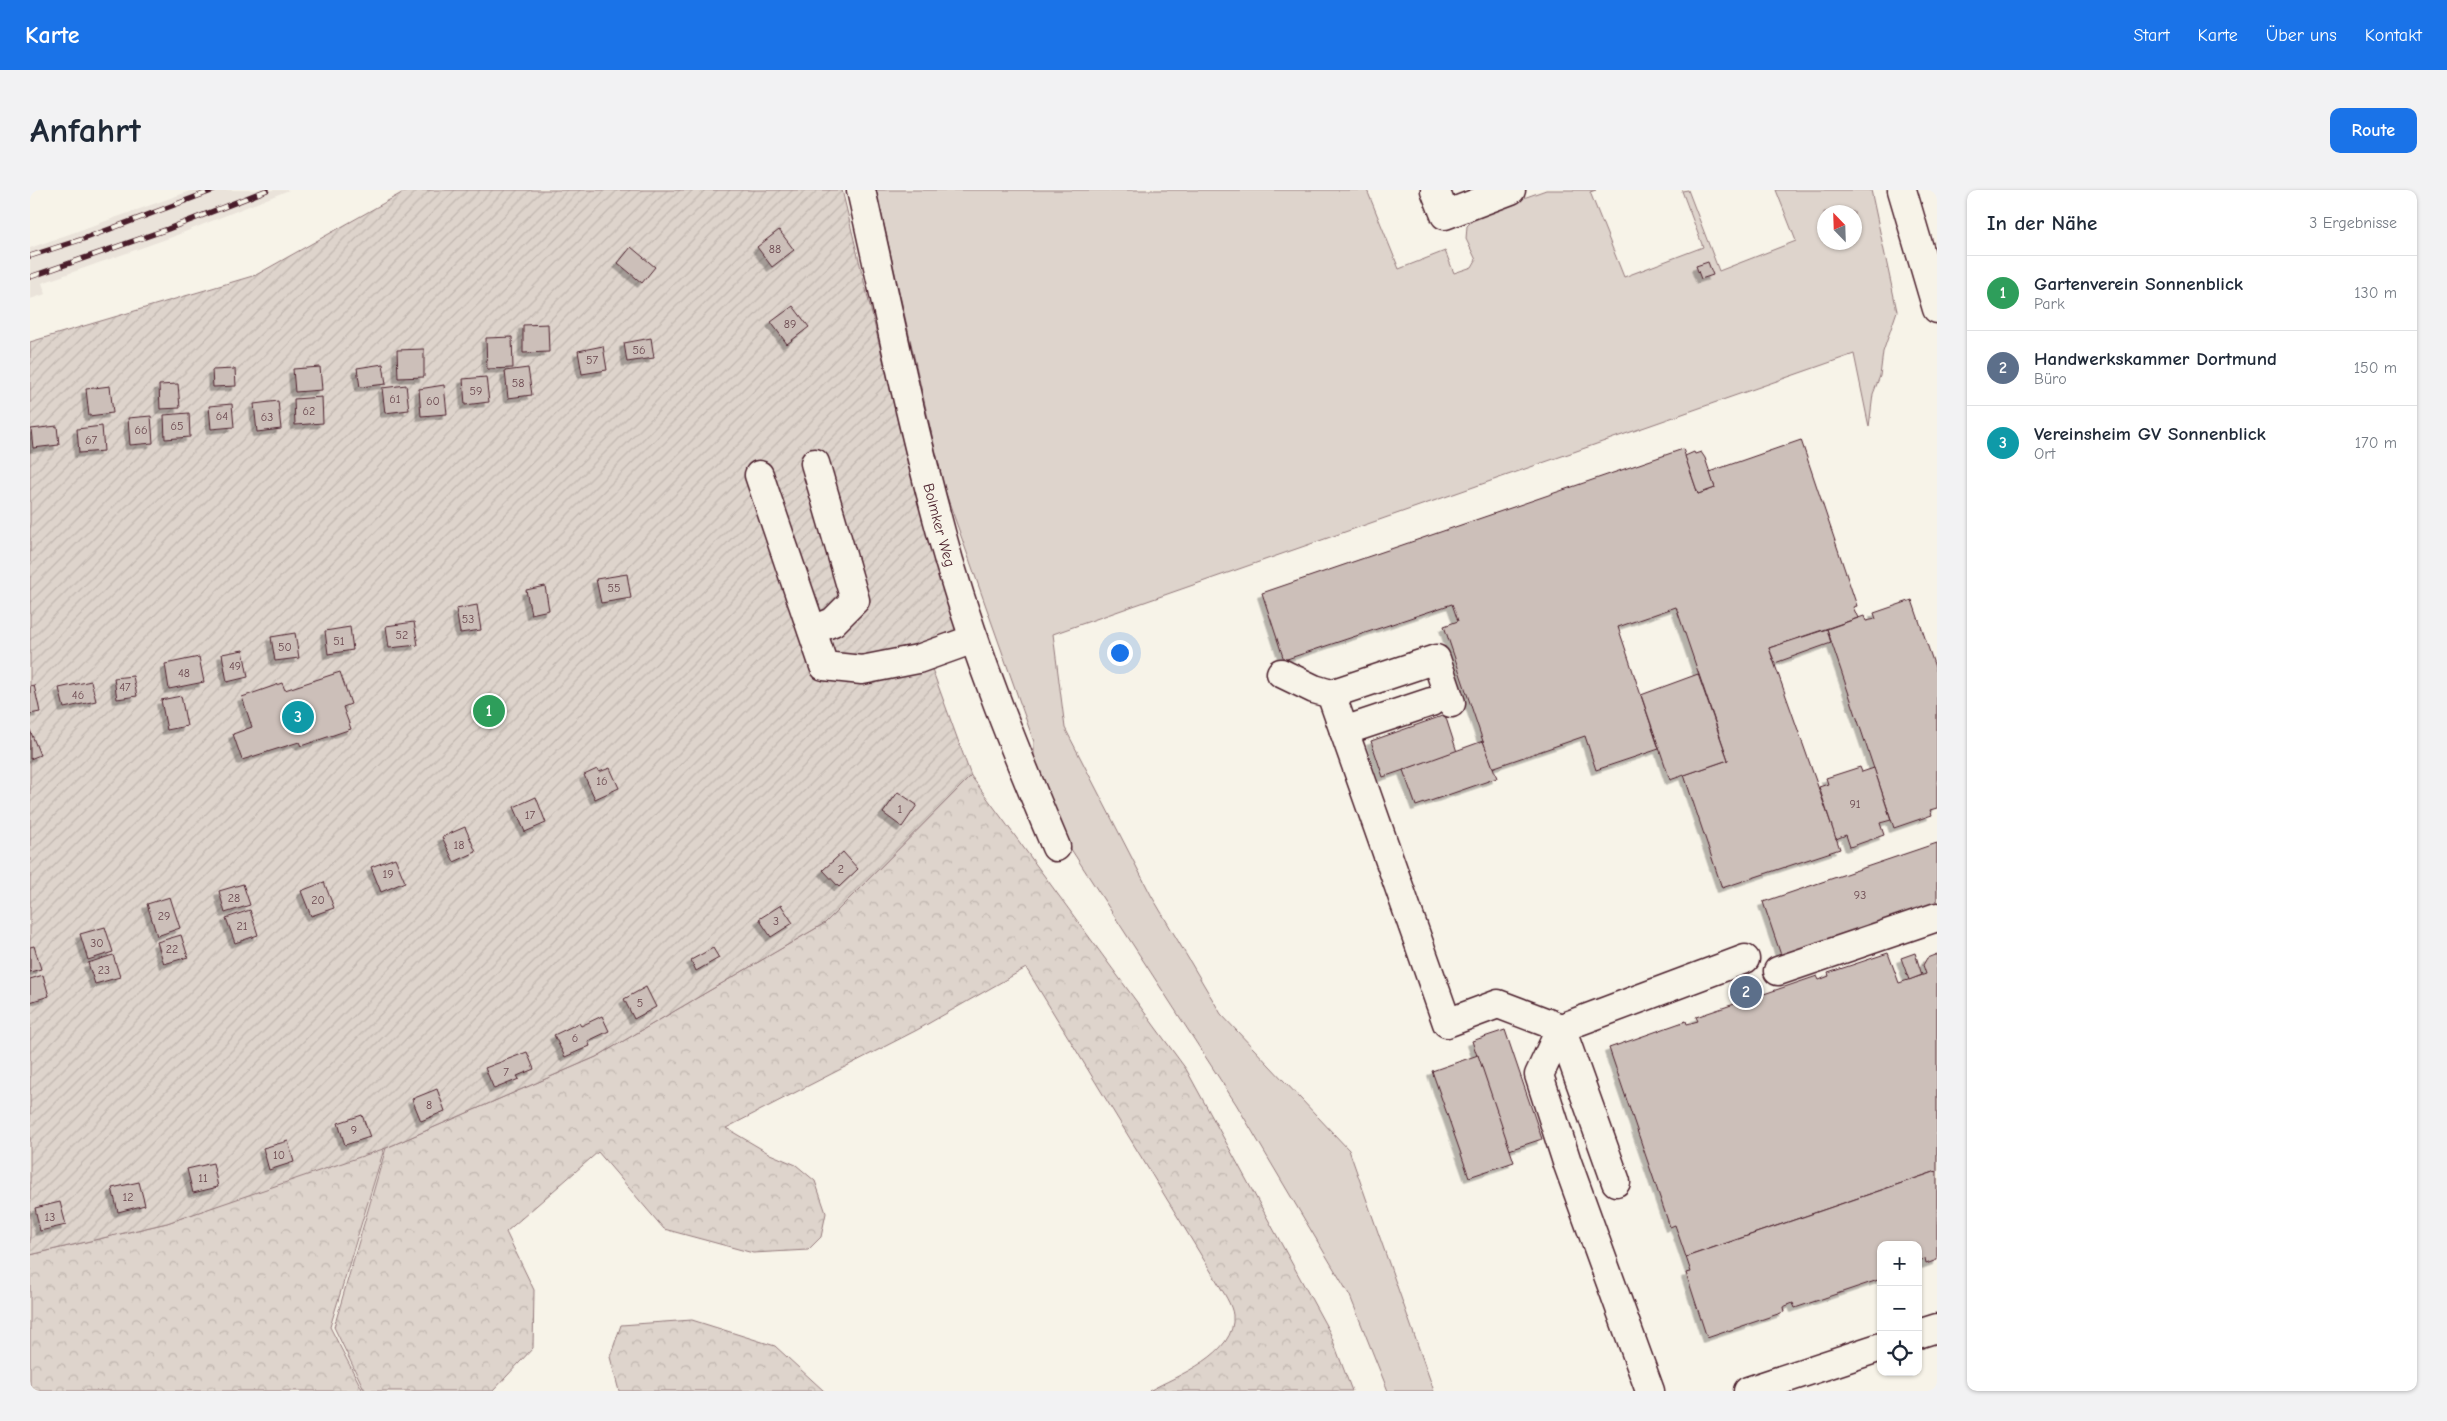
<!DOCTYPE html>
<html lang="de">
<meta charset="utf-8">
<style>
:root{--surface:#fff;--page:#f2f2f3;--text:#1f2937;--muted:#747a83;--line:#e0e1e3;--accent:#1a73e8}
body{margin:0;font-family:"Comic Neue",sans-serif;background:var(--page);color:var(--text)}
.controls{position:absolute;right:15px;bottom:15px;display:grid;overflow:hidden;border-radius:10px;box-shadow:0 1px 4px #0004}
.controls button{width:45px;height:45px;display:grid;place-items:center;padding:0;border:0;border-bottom:1px solid var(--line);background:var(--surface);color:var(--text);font:25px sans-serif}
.compass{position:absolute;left:1787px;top:15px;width:45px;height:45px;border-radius:50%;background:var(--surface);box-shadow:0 1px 4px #0004;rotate:337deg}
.you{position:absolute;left:1089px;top:462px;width:18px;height:18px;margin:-12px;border:4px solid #fff;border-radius:50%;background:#1a73e8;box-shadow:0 0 0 8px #1a73e833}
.badge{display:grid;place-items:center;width:32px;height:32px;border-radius:50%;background:var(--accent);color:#fff;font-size:16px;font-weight:700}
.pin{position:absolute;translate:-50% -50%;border:2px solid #fff;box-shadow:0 1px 5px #0006}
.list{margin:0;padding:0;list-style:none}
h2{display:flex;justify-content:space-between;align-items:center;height:65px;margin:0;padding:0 20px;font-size:21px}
h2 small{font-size:16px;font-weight:400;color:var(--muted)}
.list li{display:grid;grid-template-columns:32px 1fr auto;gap:15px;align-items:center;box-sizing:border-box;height:75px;padding:0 20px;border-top:1px solid var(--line)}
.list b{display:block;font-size:19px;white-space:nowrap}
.list p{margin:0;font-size:16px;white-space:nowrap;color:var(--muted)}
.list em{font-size:16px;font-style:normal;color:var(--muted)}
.icon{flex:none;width:28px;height:28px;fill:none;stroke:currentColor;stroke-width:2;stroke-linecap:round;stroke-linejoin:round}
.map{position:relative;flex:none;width:1907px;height:1201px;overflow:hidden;border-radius:10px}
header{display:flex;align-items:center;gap:30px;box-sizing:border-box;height:70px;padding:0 25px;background:var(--accent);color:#fff}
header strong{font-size:24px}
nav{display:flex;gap:28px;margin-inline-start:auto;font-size:18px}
.intro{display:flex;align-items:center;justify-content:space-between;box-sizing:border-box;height:120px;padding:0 30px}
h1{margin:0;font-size:35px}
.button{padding:12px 22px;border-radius:10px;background:var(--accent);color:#fff;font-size:18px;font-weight:700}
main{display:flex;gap:30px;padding:0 30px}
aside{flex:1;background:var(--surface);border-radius:10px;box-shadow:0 1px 4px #0004}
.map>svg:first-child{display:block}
</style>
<header>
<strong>Karte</strong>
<nav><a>Start</a><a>Karte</a><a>Über uns</a><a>Kontakt</a></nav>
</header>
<div class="intro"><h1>Anfahrt</h1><a class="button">Route</a></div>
<main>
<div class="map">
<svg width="1907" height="1201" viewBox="0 0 1907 1201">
<defs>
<pattern id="forest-crowns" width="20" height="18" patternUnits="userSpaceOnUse" patternTransform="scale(1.25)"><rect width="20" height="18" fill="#ded4cc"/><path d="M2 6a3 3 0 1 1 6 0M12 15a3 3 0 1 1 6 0" fill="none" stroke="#c0b6af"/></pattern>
<pattern id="garden-furrows" width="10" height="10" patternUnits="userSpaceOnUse" patternTransform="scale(1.25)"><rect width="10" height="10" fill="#ded4cc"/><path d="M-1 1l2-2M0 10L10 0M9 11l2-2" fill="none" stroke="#c0b6af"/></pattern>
<filter id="shadow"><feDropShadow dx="-4.5" dy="4.5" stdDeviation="0" flood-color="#0004"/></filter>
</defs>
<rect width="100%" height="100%" fill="#f7f3e8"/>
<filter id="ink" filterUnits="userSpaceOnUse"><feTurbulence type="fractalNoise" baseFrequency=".02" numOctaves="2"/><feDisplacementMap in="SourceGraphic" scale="10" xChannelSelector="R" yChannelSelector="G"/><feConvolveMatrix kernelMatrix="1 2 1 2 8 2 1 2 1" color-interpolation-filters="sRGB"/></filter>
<g filter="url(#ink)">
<!-- built -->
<polygon fill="#eae3da" points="163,0 259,0 142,47 12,93 16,104 0,109 0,58"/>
<!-- grass -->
<path fill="#ded4cc" stroke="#947a7c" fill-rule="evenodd" d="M846,0H1337L1369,79L1415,61L1424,83L1442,77L1446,70L1436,49L1437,36L1449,24L1516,0H1566L1560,2L1594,87L1673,57L1652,1L1658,0L1689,81L1766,51L1746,0H1841L1867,121L1853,162L1850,186L1843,204L1839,237L1824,164L1023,444L1035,538L1121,705L1191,824L1319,960L1404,1201H1358L1320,1106L1206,914L1039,656L1004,577V552L914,298ZM1794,22H1824V52H1794Z"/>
<!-- forest -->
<g fill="url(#forest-crowns)" stroke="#947a7c">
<path d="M941,586L1156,879L1300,1143L1322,1201H1119C1148,1185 1207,1164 1203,1125C1202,1115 1193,1102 1188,1093L996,778L887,840L696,938L740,964L766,975L785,991L796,1023L791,1047L778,1060L723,1063L634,1039L568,962L476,1042L504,1100L503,1158L463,1201H335L304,1137L356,958L566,867L795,733Z"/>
<polygon points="355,956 300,1137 333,1201 0,1201 0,1065 137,1033"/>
<polygon points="662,1130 745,1156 794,1201 589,1201 580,1167 591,1135"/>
</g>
<!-- garden -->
<polygon fill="url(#garden-furrows)" stroke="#947a7c" points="377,0 812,0 881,286 931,443 894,457 941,586 795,733 566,867 356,958 137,1033 0,1065 0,152 226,85"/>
<!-- building -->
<g fill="#ccbfb9" stroke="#4a1f2b" filter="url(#shadow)">
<polygon points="749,40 764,60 742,77 727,57"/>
<polygon points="601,57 625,77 612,93 588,73"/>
<polygon points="1678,72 1683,85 1671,89 1666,76"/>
<polygon points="763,116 779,137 757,154 741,132"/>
<polygon points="518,134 519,162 493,163 493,135"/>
<polygon points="482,147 483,178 457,179 456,148"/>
<polygon points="621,148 624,168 597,172 594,153"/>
<polygon points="573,156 577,180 552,184 548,161"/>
<polygon points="394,159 394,187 368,188 367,160"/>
<polygon points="353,174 356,194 330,197 327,178"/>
<polygon points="290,177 292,200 265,202 263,179"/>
<polygon points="498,178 502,205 478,208 475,181"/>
<polygon points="205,179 206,196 183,197 182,180"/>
<polygon points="456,187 459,212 435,215 433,189"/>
<polygon points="148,194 150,218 130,219 129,195"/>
<polygon points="376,195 379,220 355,223 352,198"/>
<polygon points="414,195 417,224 391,226 389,199"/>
<polygon points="80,196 83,223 59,226 56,199"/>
<polygon points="292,207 293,233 265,235 264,209"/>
<polygon points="248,211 251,239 227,242 224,214"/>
<polygon points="202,214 204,237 181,239 179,216"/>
<polygon points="159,223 160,247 135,249 134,225"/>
<polygon points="121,226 123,253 100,255 98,228"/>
<polygon points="27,236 29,255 3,258 1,239"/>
<polygon points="72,236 74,261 49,263 47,239"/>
<polygon points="1771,250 1827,416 1823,417 1828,428 1739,458 1810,659 1692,698 1654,585 1698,570 1646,417 1588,437 1629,559 1566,580 1555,546 1462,578 1414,436 1428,431 1422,414 1254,470 1232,403 1653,259 1668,304 1685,298 1679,282"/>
<polygon points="1664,262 1665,264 1671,262 1675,268 1685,298 1668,304 1655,266"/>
<polygon points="597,384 601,408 571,413 566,389"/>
<polygon points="515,396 519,420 501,424 496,400"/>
<polygon points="1882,410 1907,483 1907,618 1900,620 1902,625 1864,638 1797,439 1834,426 1836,431 1846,429 1844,423"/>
<polygon points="447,415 451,440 430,443 426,419"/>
<polygon points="384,432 388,455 359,458 356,436"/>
<polygon points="320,437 323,460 298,464 295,441"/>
<polygon points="1797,439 1801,453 1745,473 1739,458"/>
<polygon points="265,443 269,468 245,471 241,447"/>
<polygon points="213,460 218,487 197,492 192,464"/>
<polygon points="169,467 174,492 139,499 135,474"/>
<polygon points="310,482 321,514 313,517 321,539 271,556 269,552 212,570 203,544 222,537 212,507 252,493 255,500"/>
<polygon points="1668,484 1698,570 1640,590 1611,505"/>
<polygon points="103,486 107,506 87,509 84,488"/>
<polygon points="61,491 66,511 34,518 29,498"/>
<polygon points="4,495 10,522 0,524 0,496"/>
<polygon points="151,506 157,536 137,540 131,510"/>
<polygon points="1415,525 1427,562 1353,587 1341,551"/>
<polygon points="0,540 10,565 0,569"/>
<polygon points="1453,551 1467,588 1386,616 1373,580"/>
<polygon points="1830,577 1832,582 1844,578 1861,630 1850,633 1854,645 1820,657 1816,645 1806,649 1789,597 1798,594 1796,588"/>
<polygon points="580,578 589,598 565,609 554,585 567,579 569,582"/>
<polygon points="868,602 887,615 872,637 853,623"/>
<polygon points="506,607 516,633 495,642 484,617"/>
<polygon points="435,637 446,662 424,672 412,647"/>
<polygon points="1907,653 1907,719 1753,771 1733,712"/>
<polygon points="813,662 828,679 809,697 793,680"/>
<polygon points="365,668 375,692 351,702 341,677"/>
<polygon points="294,692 304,718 281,726 271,701"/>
<polygon points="213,694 220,715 195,723 189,701"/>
<polygon points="140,707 150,738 127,746 117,714"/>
<polygon points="751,715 763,733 741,747 729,729"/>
<polygon points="220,720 228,745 205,753 196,728"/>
<polygon points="75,737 83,762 58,770 50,744"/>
<polygon points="151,745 158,767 134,774 127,752"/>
<polygon points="4,756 11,779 0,782 0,757"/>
<polygon points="683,758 689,768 666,781 661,770"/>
<polygon points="1858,763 1869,793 1896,784 1893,775 1897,768 1907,764 1907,981 1656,1067 1645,1035 1640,1037 1579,858 1656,831 1657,834 1668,831 1666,827 1787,786 1789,790 1799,786 1798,783"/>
<polygon points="1885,763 1892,785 1879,790 1871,768"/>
<polygon points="83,765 90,787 65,794 58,773"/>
<polygon points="13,785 19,806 0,812 0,789"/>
<polygon points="616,797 626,817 604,829 594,809"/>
<polygon points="572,826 579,841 558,851 560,856 535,867 524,845 549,833 551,836"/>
<polygon points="1475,840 1512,949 1479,960 1442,851"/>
<polygon points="497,862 504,879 487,886 489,889 464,899 455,878"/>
<polygon points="1448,865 1484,972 1439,987 1402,881"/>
<polygon points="407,899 415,921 391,931 382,909"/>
<polygon points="332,925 340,947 315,955 308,933"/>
<polygon points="258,951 264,972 239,980 233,958"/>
<polygon points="183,973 188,997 163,1003 157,979"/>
<polygon points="1907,981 1907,1070 1896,1074 1895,1069 1888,1071 1888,1055 1851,1055 1851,1089 1765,1118 1763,1113 1753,1117 1754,1122 1677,1148 1656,1083 1661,1082 1656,1067"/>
<polygon points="109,992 115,1015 88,1022 82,998"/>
<polygon points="30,1012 36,1035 10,1041 5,1018"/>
</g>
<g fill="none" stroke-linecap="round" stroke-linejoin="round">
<!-- minor casing -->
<g stroke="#4a1f2b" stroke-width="31">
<g id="minor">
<path id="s1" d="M831,0C859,124 884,249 919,371C948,469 986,563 1026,657"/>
<polyline points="1405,0 1415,25 1481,0"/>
<polyline points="729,285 794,476 832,480 888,469 944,449"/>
<polyline points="783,440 803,432 825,410 785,273"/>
<polyline points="1251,483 1284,499 1301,504 1417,833 1468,814 1531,838 1715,769"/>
<polyline points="1301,504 1406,469 1421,513"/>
<polyline points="1314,541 1401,512"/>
<polyline points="1748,781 1907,727"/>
<polyline points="1531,838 1509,885 1537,972 1620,1201"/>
<polyline points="1531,838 1586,992"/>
<polyline points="1888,1144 1907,1138"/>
<polyline points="1718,1201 1851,1157"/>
</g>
</g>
<!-- major casing -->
<g stroke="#4a1f2b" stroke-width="31">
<polyline id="major" points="1872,0 1907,119"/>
</g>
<!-- minor -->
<use href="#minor" stroke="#f7f3e8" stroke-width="28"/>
<!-- major -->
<use href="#major" stroke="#f7f3e8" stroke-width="28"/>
<!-- rail casing -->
<g stroke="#4a1f2b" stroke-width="5.5">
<g id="rail">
<polyline points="0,66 56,48 184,0"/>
<polyline points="0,87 138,39 237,0"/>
</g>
</g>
<!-- rail -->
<use href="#rail" stroke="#f7f3e8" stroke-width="4" stroke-dasharray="11" stroke-linecap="butt"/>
</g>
</g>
<g text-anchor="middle" stroke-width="4.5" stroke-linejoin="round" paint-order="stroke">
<!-- number labels -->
<g font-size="12" fill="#6a474e">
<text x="745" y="63">88</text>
<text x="760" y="138">89</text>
<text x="609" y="164">56</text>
<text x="562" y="174">57</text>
<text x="488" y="197">58</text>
<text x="446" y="205">59</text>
<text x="365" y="213">61</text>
<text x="403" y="215">60</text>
<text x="279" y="225">62</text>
<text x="192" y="230">64</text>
<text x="237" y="231">63</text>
<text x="147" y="240">65</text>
<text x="111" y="244">66</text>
<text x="61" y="254">67</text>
<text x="584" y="402">55</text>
<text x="438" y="433">53</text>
<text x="372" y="449">52</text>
<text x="309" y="455">51</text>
<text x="255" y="461">50</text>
<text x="205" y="480">49</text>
<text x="154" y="487">48</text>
<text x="95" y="501">47</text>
<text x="48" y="509">46</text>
<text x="572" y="595">16</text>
<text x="1825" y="618">91</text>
<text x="870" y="623">1</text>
<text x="500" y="629">17</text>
<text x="429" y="659">18</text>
<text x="811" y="683">2</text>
<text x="358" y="688">19</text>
<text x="1830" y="709">93</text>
<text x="204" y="712">28</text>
<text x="288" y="714">20</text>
<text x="134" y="730">29</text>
<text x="746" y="735">3</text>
<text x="212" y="740">21</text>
<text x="67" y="757">30</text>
<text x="142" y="763">22</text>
<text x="74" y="784">23</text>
<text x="610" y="817">5</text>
<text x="545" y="852">6</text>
<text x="476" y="886">7</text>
<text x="399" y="919">8</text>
<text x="324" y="944">9</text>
<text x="249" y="969">10</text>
<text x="173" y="992">11</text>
<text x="98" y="1011">12</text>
<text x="20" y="1031">13</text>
</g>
<!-- street labels -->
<g font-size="15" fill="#4a1f2b" stroke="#f7f3e8">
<text dy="5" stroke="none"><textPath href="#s1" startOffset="344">Bolmker Weg</textPath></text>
</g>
</g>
</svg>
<div class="controls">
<button>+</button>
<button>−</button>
<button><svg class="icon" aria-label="locate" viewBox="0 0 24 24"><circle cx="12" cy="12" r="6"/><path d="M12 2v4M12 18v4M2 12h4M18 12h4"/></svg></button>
</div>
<svg class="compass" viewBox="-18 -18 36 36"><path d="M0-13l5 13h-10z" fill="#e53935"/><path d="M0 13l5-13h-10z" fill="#747a83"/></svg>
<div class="you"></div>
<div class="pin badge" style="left:459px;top:521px;background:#2e9e5b">1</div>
<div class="pin badge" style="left:1716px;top:802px;background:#5c6f8a">2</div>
<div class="pin badge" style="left:268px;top:527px;background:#0f9aa8">3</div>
</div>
<aside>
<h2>In der Nähe<small>3 Ergebnisse</small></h2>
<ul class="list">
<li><span class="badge" style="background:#2e9e5b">1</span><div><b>Gartenverein Sonnenblick</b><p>Park</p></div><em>130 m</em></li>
<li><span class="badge" style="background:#5c6f8a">2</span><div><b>Handwerkskammer Dortmund</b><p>Büro</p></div><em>150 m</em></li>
<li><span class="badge" style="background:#0f9aa8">3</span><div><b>Vereinsheim GV Sonnenblick</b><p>Ort</p></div><em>170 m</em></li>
</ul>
</aside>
</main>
